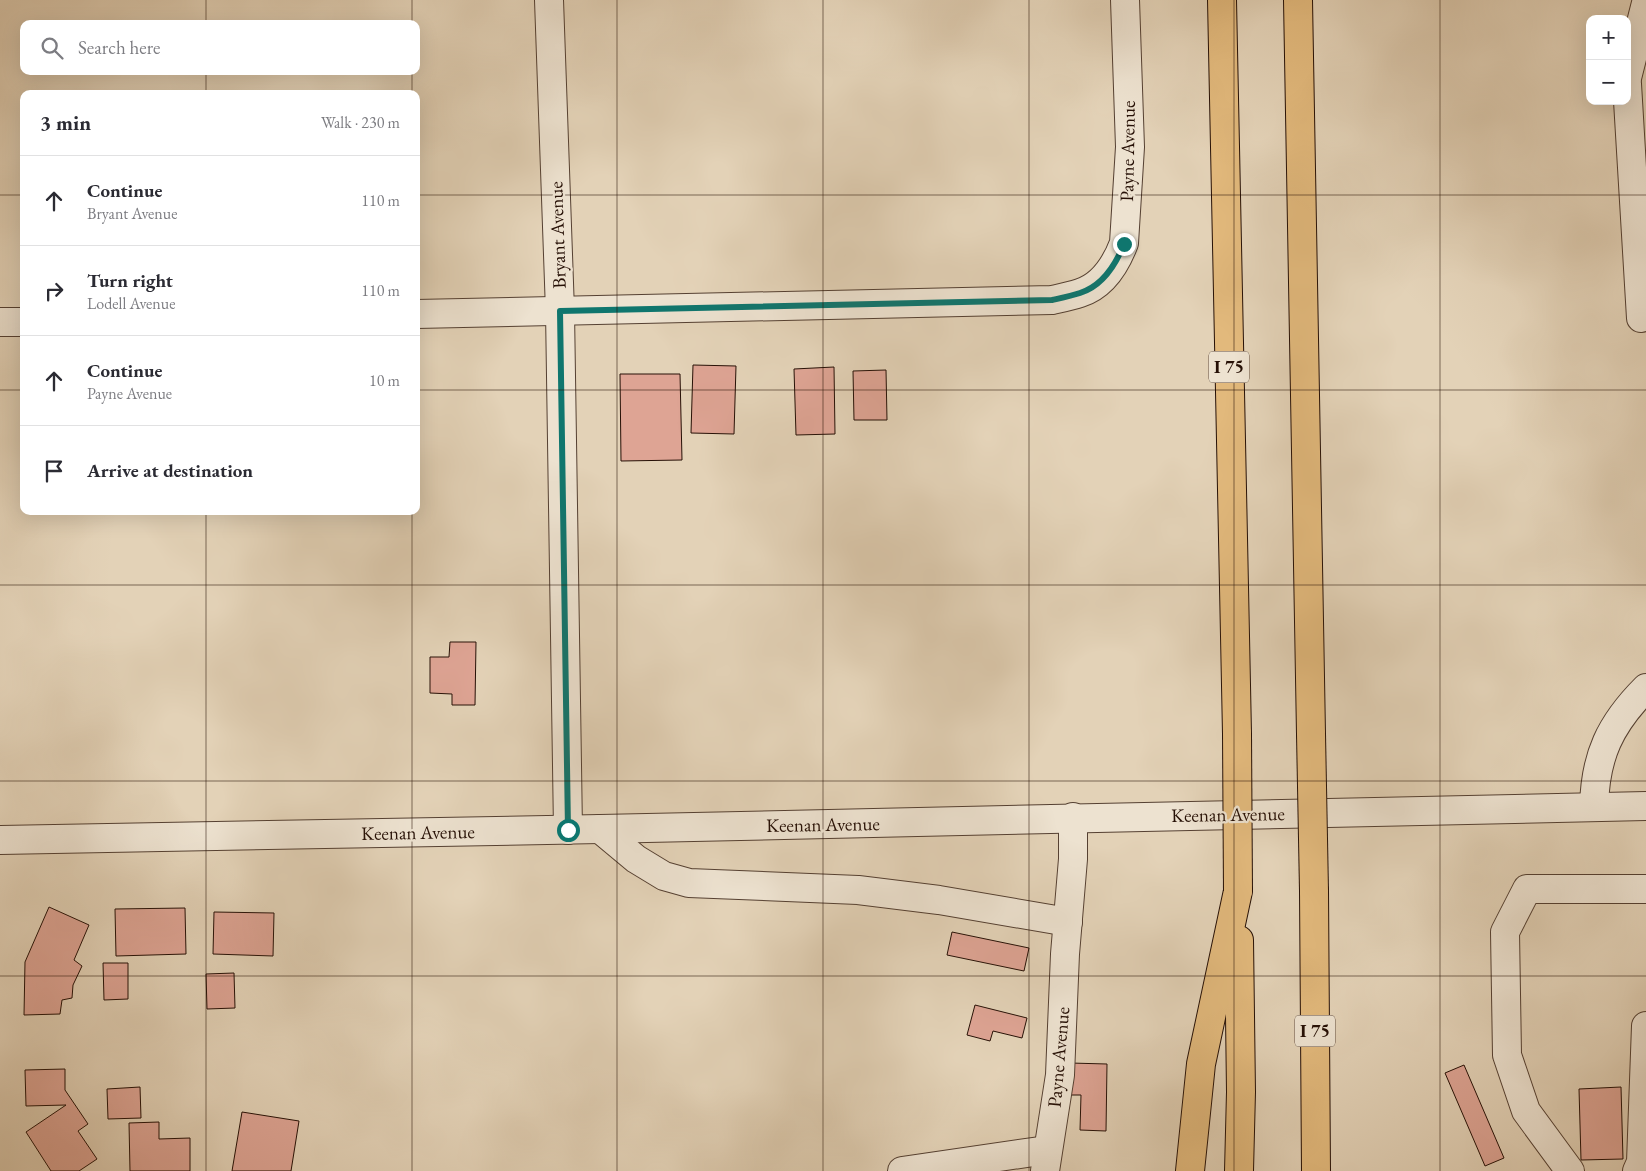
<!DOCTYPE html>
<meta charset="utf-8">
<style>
:root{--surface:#fff;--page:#f7f7f7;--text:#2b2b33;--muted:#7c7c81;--line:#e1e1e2}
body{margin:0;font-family:"EB Garamond",serif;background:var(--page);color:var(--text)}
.controls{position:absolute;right:15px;top:15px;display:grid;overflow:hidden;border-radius:10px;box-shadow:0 5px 20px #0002}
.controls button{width:45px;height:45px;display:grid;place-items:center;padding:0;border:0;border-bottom:1px solid var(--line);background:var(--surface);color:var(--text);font:25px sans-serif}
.stop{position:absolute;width:15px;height:15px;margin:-11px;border:4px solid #0f766e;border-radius:50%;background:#fff}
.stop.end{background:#0f766e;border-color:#fff;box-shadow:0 1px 5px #0008}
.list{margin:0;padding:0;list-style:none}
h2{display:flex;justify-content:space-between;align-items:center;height:65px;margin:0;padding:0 20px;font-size:21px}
h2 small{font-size:16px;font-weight:400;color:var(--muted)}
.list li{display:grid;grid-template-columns:32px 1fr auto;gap:15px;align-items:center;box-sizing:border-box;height:90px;padding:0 20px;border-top:1px solid var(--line)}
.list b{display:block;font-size:19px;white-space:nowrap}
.list p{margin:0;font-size:16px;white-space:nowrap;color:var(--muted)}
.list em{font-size:16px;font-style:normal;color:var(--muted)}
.icon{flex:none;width:28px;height:28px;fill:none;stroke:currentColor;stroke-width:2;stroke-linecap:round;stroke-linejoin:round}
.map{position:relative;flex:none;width:1646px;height:1171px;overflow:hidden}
.search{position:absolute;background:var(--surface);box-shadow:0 5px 20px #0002;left:20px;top:20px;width:400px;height:55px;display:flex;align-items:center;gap:12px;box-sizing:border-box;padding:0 18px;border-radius:10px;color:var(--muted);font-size:19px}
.panel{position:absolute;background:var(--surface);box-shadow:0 5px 20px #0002;left:20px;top:90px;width:400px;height:425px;border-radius:10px}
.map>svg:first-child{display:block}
</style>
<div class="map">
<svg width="1646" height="1171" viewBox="0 0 1646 1171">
<rect width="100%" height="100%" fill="#e3d2b7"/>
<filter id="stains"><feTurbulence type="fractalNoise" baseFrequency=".004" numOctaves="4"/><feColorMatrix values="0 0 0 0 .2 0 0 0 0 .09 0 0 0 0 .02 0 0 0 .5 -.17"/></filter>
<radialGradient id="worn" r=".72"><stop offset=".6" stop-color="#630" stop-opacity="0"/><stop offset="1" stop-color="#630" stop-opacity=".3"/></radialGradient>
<!-- building -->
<g fill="#dea494" stroke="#261006">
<polygon points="693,365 736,366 734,434 691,433"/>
<polygon points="834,367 835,434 796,435 794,369"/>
<polygon points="886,370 887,420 854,420 853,371"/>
<polygon points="620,374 680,374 682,460 621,461"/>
<polygon points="450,642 476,642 475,705 452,705 452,694 430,693 430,657 449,657"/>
<polygon points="49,907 89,925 74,960 82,966 73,985 72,998 62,1000 60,1014 24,1015 25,962"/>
<polygon points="185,908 186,954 116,956 115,909"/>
<polygon points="214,912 274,913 273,956 213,954"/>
<polygon points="952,932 1029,948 1024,971 947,955"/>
<polygon points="103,963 128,963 128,999 104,1000"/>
<polygon points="234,973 235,1008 207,1009 206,974"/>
<polygon points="975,1005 1027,1018 1022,1038 993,1031 990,1041 967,1035"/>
<polygon points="1070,1063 1107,1064 1106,1131 1080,1130 1081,1095 1069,1095"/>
<polygon points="1464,1065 1504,1158 1485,1166 1445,1073"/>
<polygon points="65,1069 65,1090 88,1124 78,1131 97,1159 79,1171 51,1171 26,1132 66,1105 26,1106 25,1070"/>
<polygon points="140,1087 141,1118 108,1119 107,1089"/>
<polygon points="1621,1087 1623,1159 1581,1160 1579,1089"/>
<polygon points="242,1112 299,1121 291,1171 232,1171"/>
<polygon points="159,1122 159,1139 190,1138 190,1171 130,1171 129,1123"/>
</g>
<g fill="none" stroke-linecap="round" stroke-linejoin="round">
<!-- minor casing -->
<g stroke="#554032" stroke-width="30">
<g id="minor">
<polyline points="549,0 560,311 568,830"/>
<polyline points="1627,78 1646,3"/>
<polyline points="1627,84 1641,318"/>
<path d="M416,314L1052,300C1061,298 1071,296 1080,293C1102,286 1116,264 1124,243L1130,147L1125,0"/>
<polyline points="0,322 24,322"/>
<path d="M1594,807C1595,756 1610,724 1646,688"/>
<polyline points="600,829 636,859 664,876 689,883 858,890 939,900 1068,922"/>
<polyline points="0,840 600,829 1646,806"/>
<polyline points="902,1171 1047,1150"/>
<polyline points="1045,1171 1060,1075 1065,954 1073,859 1073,817"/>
<polyline points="1570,1171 1526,1111 1507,1055 1505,932 1527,889 1646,889"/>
<polyline points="1637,1171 1641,1162 1646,1026"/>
</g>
</g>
<!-- highway casing -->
<g stroke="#261006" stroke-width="30">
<g id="highway">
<polyline points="1222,0 1237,734"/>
<polyline points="1298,0 1311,734"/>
<polyline points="1314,891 1316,1171"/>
<polyline points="1239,940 1241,1092 1239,1171"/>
<polyline points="1190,1171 1201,1064 1238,891"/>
</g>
</g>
<!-- minor -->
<use href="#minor" stroke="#ede2d0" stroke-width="28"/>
<!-- highway -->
<use href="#highway" stroke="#e2b97c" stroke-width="28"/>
<!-- highway-bridge casing -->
<g stroke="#261006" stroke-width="30" stroke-linecap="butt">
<g id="highway-bridge">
<polyline points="1237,734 1238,891"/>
<polyline points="1311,734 1314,891"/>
</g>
</g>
<!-- highway-bridge -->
<use href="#highway-bridge" stroke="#e2b97c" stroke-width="28"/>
</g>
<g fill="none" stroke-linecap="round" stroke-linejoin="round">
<!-- route -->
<path stroke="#0f766e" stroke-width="6" d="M568,830L560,311L1052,300C1061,298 1071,296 1080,293C1102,286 1116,264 1124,244"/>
</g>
<!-- grid -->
<path fill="none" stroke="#261006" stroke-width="1" stroke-opacity="0.55" d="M206,0V24M412,0V24M617,0V1171M823,0V1171M1029,0V1171M1234,0V1171M1440,0V1171M206,71V94M412,71V94M0,195H24M416,195H1646M0,390H24M416,390H1646M206,511V1171M412,511V1171M0,585H1646M0,781H1646M0,976H1646"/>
<g text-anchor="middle" stroke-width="4.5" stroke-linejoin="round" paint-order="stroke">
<!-- shield labels -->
<g fill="#ede2d0" stroke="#624f43" stroke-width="1">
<rect x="1209" y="351.5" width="40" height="31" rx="4"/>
<rect x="1295" y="1015.5" width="40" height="31" rx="4"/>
</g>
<g font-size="18" font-weight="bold" fill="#261006">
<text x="1229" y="373">I 75</text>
<text x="1315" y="1037">I 75</text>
</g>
<!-- street labels -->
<g font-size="19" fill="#261006" stroke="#ede2d0">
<text transform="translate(1127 151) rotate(-89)" y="7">Payne Avenue</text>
<text transform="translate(557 235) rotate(-92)" y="7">Bryant Avenue</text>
<text transform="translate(1228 814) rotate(-1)" y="7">Keenan Avenue</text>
<text transform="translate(823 824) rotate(-1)" y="7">Keenan Avenue</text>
<text transform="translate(418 832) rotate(-1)" y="7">Keenan Avenue</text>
<text transform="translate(1058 1057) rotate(-85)" y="7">Payne Avenue</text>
</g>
</g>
<rect width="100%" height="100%" filter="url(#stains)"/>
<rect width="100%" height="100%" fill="url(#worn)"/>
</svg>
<div class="controls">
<button>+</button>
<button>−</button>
</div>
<div class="stop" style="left:568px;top:830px"></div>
<div class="stop end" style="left:1124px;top:244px"></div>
<div class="search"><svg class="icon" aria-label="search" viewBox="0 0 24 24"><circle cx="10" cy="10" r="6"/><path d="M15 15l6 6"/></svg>Search here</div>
<section class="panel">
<h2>3 min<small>Walk · 230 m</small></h2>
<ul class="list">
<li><svg class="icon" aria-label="ahead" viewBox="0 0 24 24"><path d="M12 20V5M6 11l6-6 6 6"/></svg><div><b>Continue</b><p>Bryant Avenue</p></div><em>110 m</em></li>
<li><svg class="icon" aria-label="right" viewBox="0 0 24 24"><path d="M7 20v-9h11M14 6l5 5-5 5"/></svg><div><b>Turn right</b><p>Lodell Avenue</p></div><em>110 m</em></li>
<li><svg class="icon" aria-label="ahead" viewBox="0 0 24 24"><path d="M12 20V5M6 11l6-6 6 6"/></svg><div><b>Continue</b><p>Payne Avenue</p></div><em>10 m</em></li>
<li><svg class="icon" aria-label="arrive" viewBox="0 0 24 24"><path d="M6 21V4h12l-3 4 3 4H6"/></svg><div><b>Arrive at destination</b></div></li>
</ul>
</section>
</div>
